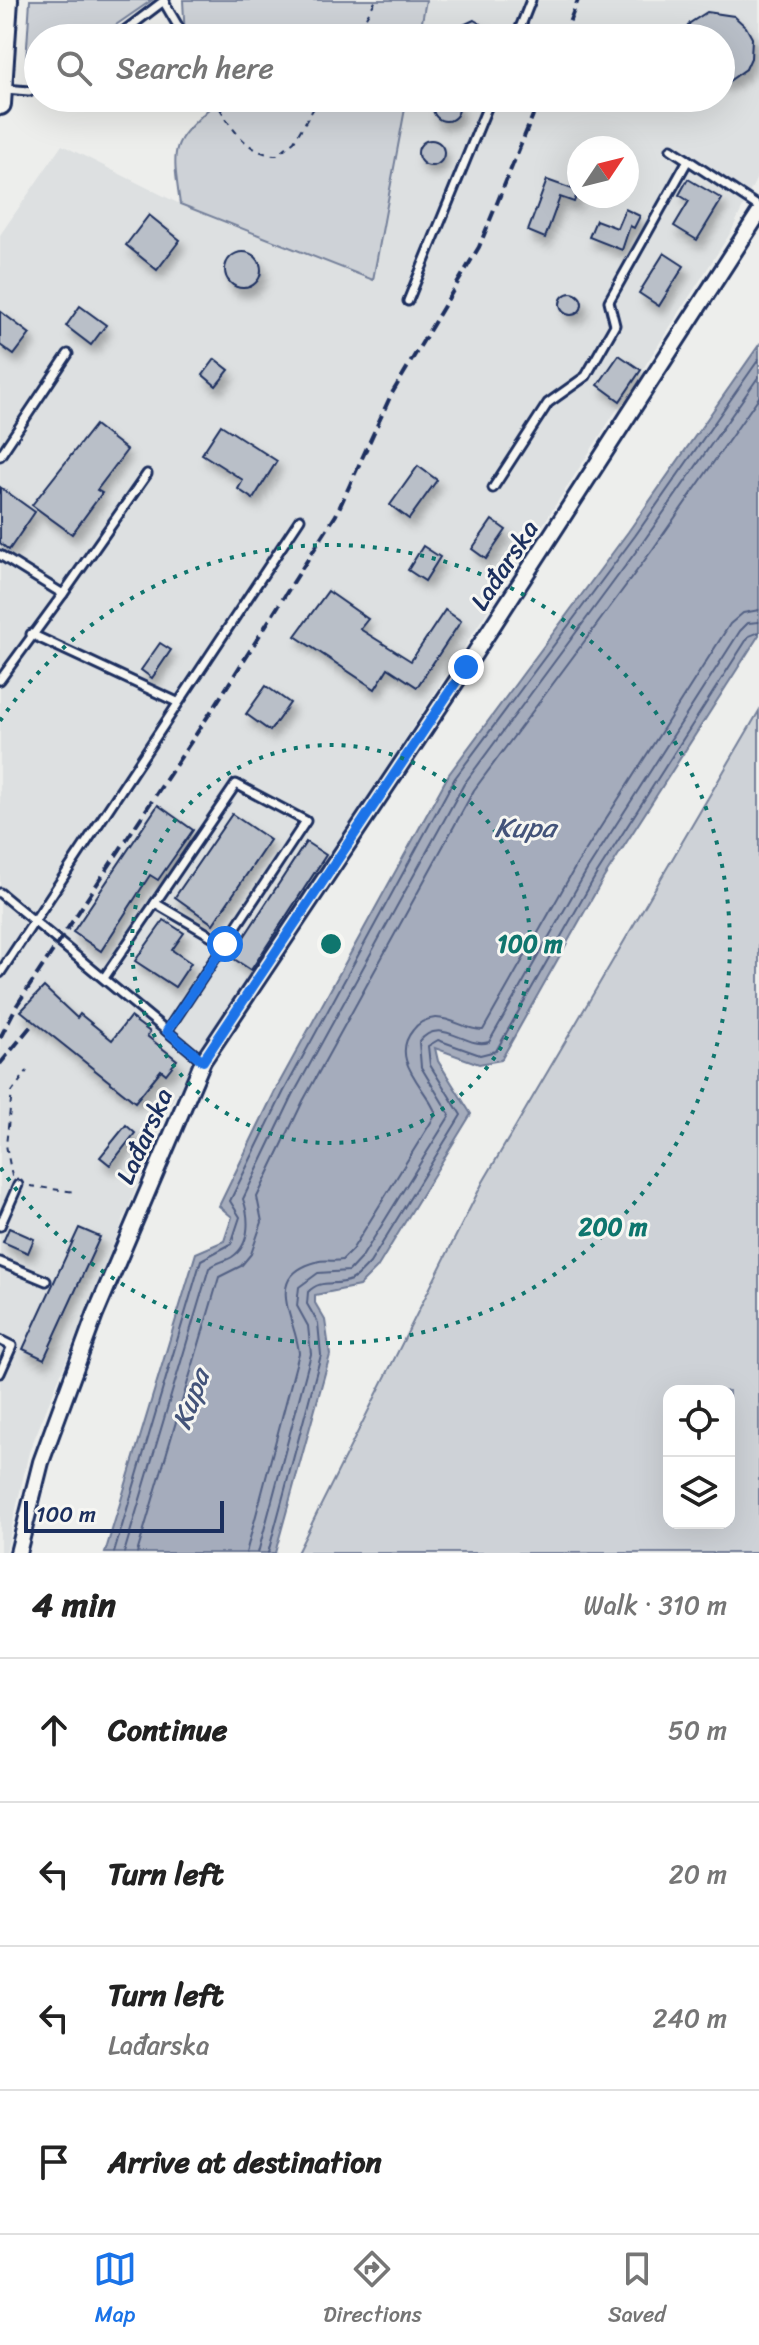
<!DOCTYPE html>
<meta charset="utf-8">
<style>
:root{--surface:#fff;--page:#f6f6f6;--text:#222;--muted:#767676;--line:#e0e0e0;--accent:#1a73e8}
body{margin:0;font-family:Sriracha,sans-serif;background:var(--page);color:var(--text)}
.controls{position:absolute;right:24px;bottom:24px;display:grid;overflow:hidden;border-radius:16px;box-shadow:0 8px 32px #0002}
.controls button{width:72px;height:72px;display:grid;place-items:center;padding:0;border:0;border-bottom:2px solid var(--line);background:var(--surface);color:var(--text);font:40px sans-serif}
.compass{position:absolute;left:567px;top:136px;width:72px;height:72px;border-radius:50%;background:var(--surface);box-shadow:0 8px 32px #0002;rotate:55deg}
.scale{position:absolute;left:24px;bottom:20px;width:200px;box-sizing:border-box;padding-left:8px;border:4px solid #1b2f5e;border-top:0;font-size:22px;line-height:28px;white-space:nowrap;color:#1b2f5e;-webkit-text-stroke:6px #f6f6f2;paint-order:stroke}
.stop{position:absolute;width:24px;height:24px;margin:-18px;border:6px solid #1a73e8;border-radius:50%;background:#fff}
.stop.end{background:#1a73e8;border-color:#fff;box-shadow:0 2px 8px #0008}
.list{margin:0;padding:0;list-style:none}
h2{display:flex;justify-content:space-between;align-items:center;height:104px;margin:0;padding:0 32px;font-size:34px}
h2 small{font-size:26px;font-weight:400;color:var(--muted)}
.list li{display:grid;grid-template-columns:52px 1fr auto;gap:24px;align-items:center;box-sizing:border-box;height:144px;padding:0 32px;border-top:2px solid var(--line)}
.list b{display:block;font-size:30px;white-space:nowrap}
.list p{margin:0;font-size:26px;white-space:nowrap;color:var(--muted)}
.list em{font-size:26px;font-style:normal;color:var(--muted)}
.icon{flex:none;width:44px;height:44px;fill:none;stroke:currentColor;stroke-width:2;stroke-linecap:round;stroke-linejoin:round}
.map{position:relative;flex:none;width:759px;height:1553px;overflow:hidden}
.search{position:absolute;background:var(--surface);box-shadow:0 8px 32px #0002;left:24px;right:24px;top:24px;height:88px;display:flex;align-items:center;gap:20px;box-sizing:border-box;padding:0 28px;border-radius:44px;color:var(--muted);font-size:30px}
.sheet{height:680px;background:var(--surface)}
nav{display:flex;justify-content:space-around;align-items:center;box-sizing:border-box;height:112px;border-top:2px solid var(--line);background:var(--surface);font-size:22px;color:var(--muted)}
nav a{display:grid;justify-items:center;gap:4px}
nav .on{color:var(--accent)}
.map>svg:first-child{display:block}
</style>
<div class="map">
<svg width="759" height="1553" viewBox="0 0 759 1553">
<defs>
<filter id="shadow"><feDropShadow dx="4.5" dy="8" stdDeviation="4" flood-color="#0004"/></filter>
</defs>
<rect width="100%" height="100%" fill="#edeeec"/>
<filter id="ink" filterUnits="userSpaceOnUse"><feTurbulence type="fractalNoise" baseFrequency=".0125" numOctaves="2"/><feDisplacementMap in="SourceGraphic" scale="16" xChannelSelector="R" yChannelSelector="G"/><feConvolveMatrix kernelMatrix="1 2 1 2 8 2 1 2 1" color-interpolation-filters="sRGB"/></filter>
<g filter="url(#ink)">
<!-- built -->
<path fill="#dde0e1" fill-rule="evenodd" d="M426,0H759V173L731,232L171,1103L29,1452L6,1553H0V235L62,145L180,204L372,279L407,98H721V38H419ZM579,148H627V196H579Z"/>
<!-- green -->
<g fill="#ced2d7" stroke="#74809a" stroke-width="2" fill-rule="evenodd">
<polygon points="30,0 152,0 97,38 38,38 38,74 28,69 26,62"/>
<polygon points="183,0 426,0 419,38 185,38"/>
<path d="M214,98H407L373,280L180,204C171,142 171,145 216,102Z"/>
<path d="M759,711V1553H297L483,1182ZM669,1391H729V1523H669Z"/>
</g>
<!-- water -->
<polygon fill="#a5acbc" stroke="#6e7a96" stroke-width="2" points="759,345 759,635 603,879 501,1060 479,1064 435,1048 438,1061 471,1114 377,1268 359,1286 315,1295 315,1303 325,1320 330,1355 275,1553 105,1553 196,1253 224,1241 232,1217 219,1206 277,1087 449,774 628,532"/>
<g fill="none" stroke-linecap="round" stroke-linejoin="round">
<!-- shore -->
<g stroke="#526184" stroke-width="2">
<polyline points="114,1553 201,1260 231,1244 240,1217 230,1201 284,1091 455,778 635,536 759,359"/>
<path d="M124,1553L209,1268C216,1263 225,1261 232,1257C252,1244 249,1215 243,1199L293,1095L464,784L643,542L759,376"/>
<polyline points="137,1553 219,1277 241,1266 251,1254 262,1222 257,1197 303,1101 474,790 653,549 759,397"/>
<path d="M246,1553L299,1353C296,1318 262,1277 316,1262C325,1259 333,1262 342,1260L352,1250L436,1114C427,1088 388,1060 413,1030C418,1023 426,1019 435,1018C452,1017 467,1031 483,1030L577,864L730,624L743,613L759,610"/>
<path d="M258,1553L311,1354L308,1326L297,1306L299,1287L318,1273L349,1271L362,1257L450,1115L421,1067L419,1042C440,1014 466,1050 489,1042L587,870L740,631L748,623L759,622"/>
<path d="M268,1553L321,1355L318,1323L307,1304L308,1292C321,1278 335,1287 351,1280C358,1277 364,1269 370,1263L461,1115L430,1065L428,1046L438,1040L480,1055L496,1051L596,875L749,636L759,632"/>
</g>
</g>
<!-- building -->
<g fill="#b9bfc8" stroke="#1b2f5e" stroke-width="2" filter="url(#shadow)">
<polygon points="707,12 734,16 746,27 752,38 751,58 746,69 729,81 721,82 721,38 680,38 690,23"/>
<polygon points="474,20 484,26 489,38 456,38 461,26"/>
<circle cx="446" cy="108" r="13"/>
<circle cx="431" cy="153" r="13"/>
<polygon points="688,179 722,199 697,240 674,226 689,201 679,195"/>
<polygon points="547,180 578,191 574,202 560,197 545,238 528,231"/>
<polygon points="625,209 640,216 634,228 630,226 622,250 589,237 596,220 617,228"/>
<polygon points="149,215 180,240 157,270 126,245"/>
<circle cx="243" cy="270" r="18"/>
<polygon points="664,253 684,266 659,306 639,293"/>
<circle cx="571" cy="304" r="11"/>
<polygon points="80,306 106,325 91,345 66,326"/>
<polygon points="0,311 30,334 14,355 0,345"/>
<polygon points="619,355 641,370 620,401 598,385"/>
<polygon points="215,359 229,370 216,386 203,375"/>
<polygon points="95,425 127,450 97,490 102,493 72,534 32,505"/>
<polygon points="221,425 277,461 253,499 238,489 243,480 202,454"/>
<polygon points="418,466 437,480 409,519 390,505"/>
<polygon points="0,487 35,512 9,550 0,543"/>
<polygon points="492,520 506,530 486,559 472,549"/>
<polygon points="423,546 440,557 425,581 408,570"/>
<polygon points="328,591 368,619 360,629 411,661 445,610 461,621 417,687 388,668 375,689 295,636"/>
<polygon points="160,643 171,650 152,678 141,670"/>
<polygon points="266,686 290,703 270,731 246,714"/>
<polygon points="158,805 193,830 158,880 150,875 101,951 73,932"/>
<polygon points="232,814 270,840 213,924 175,897"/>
<polygon points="306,842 326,855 251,970 231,957"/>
<polygon points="164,920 184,933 172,950 191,963 175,987 135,961"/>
<polygon points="44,987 77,1018 80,1014 112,1040 130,1017 150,1032 147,1036 177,1060 166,1074 161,1070 135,1102 21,1011"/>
<polygon points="126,1125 135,1133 110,1165 100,1157"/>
<polygon points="9,1228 34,1239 28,1253 3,1242"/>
<polygon points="79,1228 100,1237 44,1359 23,1349"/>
</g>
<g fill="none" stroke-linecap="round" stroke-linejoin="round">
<!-- service casing -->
<g stroke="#1b2f5e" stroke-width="13">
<g id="service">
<polyline points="164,2 185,38"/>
<polyline points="115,38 165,0"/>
<polyline points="516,38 531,0"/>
<polyline points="5,89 29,91 38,87"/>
<polyline points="671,149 759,207"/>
<polyline points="408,301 491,98"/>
<polyline points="0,456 68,354"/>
<polyline points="493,488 548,403 586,376 615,325 609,301 688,160"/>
<polyline points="0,555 63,594 0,680"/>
<polyline points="63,594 147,474"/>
<polyline points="31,634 177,702"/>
<polyline points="0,893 203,1061"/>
<polyline points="155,903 225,944"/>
<polyline points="0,973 300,519"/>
<polyline points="104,978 236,784 306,821 167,1031"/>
<polyline points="0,1226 18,1185"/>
<polyline points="0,1262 46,1281"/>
<polyline points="0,1340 12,1346 0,1373"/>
</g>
</g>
<!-- minor casing -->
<g stroke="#1b2f5e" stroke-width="20">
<polyline id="minor" points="18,1553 41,1462 95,1315 203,1061 466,667 759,213"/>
</g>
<!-- secondary casing -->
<g stroke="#1b2f5e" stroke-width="26">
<polyline id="secondary" points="0,104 7,0"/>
</g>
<!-- path -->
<g stroke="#1b2f5e" stroke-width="2" stroke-dasharray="6 6" stroke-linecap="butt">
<polyline points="354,38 376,0"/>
<path d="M214,98C228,123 246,155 277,155L294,141L320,98"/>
<polyline points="12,1176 6,1145 12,1092 27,1071"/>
<polyline points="30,1186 75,1192"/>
</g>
<!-- service -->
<use href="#service" stroke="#f6f6f2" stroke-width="7"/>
<!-- minor -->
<use href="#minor" stroke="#f6f6f2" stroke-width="14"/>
<!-- secondary -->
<use href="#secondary" stroke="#f6f6f2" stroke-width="20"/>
<!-- rail -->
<g stroke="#1b2f5e" stroke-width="4" stroke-dasharray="12 6" stroke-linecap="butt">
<polyline points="563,38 578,0"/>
<polyline points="0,1038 17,1005 216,704 336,515 391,395 479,247 540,98"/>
<polyline points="0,1064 31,1026"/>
</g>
</g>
</g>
<g fill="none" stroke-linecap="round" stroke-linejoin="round" filter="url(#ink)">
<!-- route -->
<polyline stroke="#1a73e8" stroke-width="10" points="225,944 167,1031 203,1061 466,667"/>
</g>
<!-- distance rings -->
<g fill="none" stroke="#0f766e" stroke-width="4" stroke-dasharray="4 8">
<circle cx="331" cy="944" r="199"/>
<path d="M0 721A399 399 0 1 1 0 1167"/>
</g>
<g text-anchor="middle" stroke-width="6" stroke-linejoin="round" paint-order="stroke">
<!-- street labels -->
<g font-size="26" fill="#1b2f5e" stroke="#f6f6f2">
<text transform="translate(504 565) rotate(-57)" y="9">Lađarska</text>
<text transform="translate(144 1136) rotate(-66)" y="9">Lađarska</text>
</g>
<!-- water labels -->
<g font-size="28" font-style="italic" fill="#44547a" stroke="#f6f6f2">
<text x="525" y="837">Kupa</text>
<text transform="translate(190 1399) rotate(-70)" y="10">Kupa</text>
</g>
</g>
<circle cx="331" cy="944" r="12" fill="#0f766e" stroke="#f6f6f2" stroke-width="4"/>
<g font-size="24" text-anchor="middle" font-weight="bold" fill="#0f766e" stroke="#f6f6f2" stroke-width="6" stroke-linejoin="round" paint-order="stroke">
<text x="530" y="952">100 m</text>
<text x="613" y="1235">200 m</text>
</g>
</svg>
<div class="controls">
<button><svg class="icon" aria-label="locate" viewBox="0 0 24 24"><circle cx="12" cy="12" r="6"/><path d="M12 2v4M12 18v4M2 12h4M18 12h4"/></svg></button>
<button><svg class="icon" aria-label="layers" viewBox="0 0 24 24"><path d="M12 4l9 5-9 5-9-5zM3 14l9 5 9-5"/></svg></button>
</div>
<svg class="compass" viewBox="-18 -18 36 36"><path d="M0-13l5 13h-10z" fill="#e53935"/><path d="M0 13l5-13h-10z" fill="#767676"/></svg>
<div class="scale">100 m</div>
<div class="stop" style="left:225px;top:944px"></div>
<div class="stop end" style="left:466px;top:667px"></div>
<div class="search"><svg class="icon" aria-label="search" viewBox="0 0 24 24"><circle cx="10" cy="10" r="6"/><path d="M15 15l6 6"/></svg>Search here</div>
</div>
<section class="sheet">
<h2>4 min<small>Walk · 310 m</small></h2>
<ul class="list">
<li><svg class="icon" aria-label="ahead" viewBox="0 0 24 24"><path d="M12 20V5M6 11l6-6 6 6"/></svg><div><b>Continue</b></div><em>50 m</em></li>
<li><svg class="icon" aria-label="left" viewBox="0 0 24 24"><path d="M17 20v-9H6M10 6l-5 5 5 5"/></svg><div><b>Turn left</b></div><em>20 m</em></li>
<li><svg class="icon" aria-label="left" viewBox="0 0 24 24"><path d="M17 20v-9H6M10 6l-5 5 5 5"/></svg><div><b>Turn left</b><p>Lađarska</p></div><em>240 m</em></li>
<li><svg class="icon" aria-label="arrive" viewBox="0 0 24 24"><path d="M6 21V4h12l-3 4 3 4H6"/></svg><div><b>Arrive at destination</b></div></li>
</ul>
</section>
<nav>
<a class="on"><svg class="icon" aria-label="map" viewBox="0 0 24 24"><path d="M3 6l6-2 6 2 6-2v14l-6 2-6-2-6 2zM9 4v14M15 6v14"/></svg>Map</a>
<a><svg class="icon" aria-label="directions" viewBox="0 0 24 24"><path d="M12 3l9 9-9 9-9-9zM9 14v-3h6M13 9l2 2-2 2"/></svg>Directions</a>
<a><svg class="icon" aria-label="saved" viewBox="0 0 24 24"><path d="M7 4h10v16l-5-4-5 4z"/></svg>Saved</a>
</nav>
